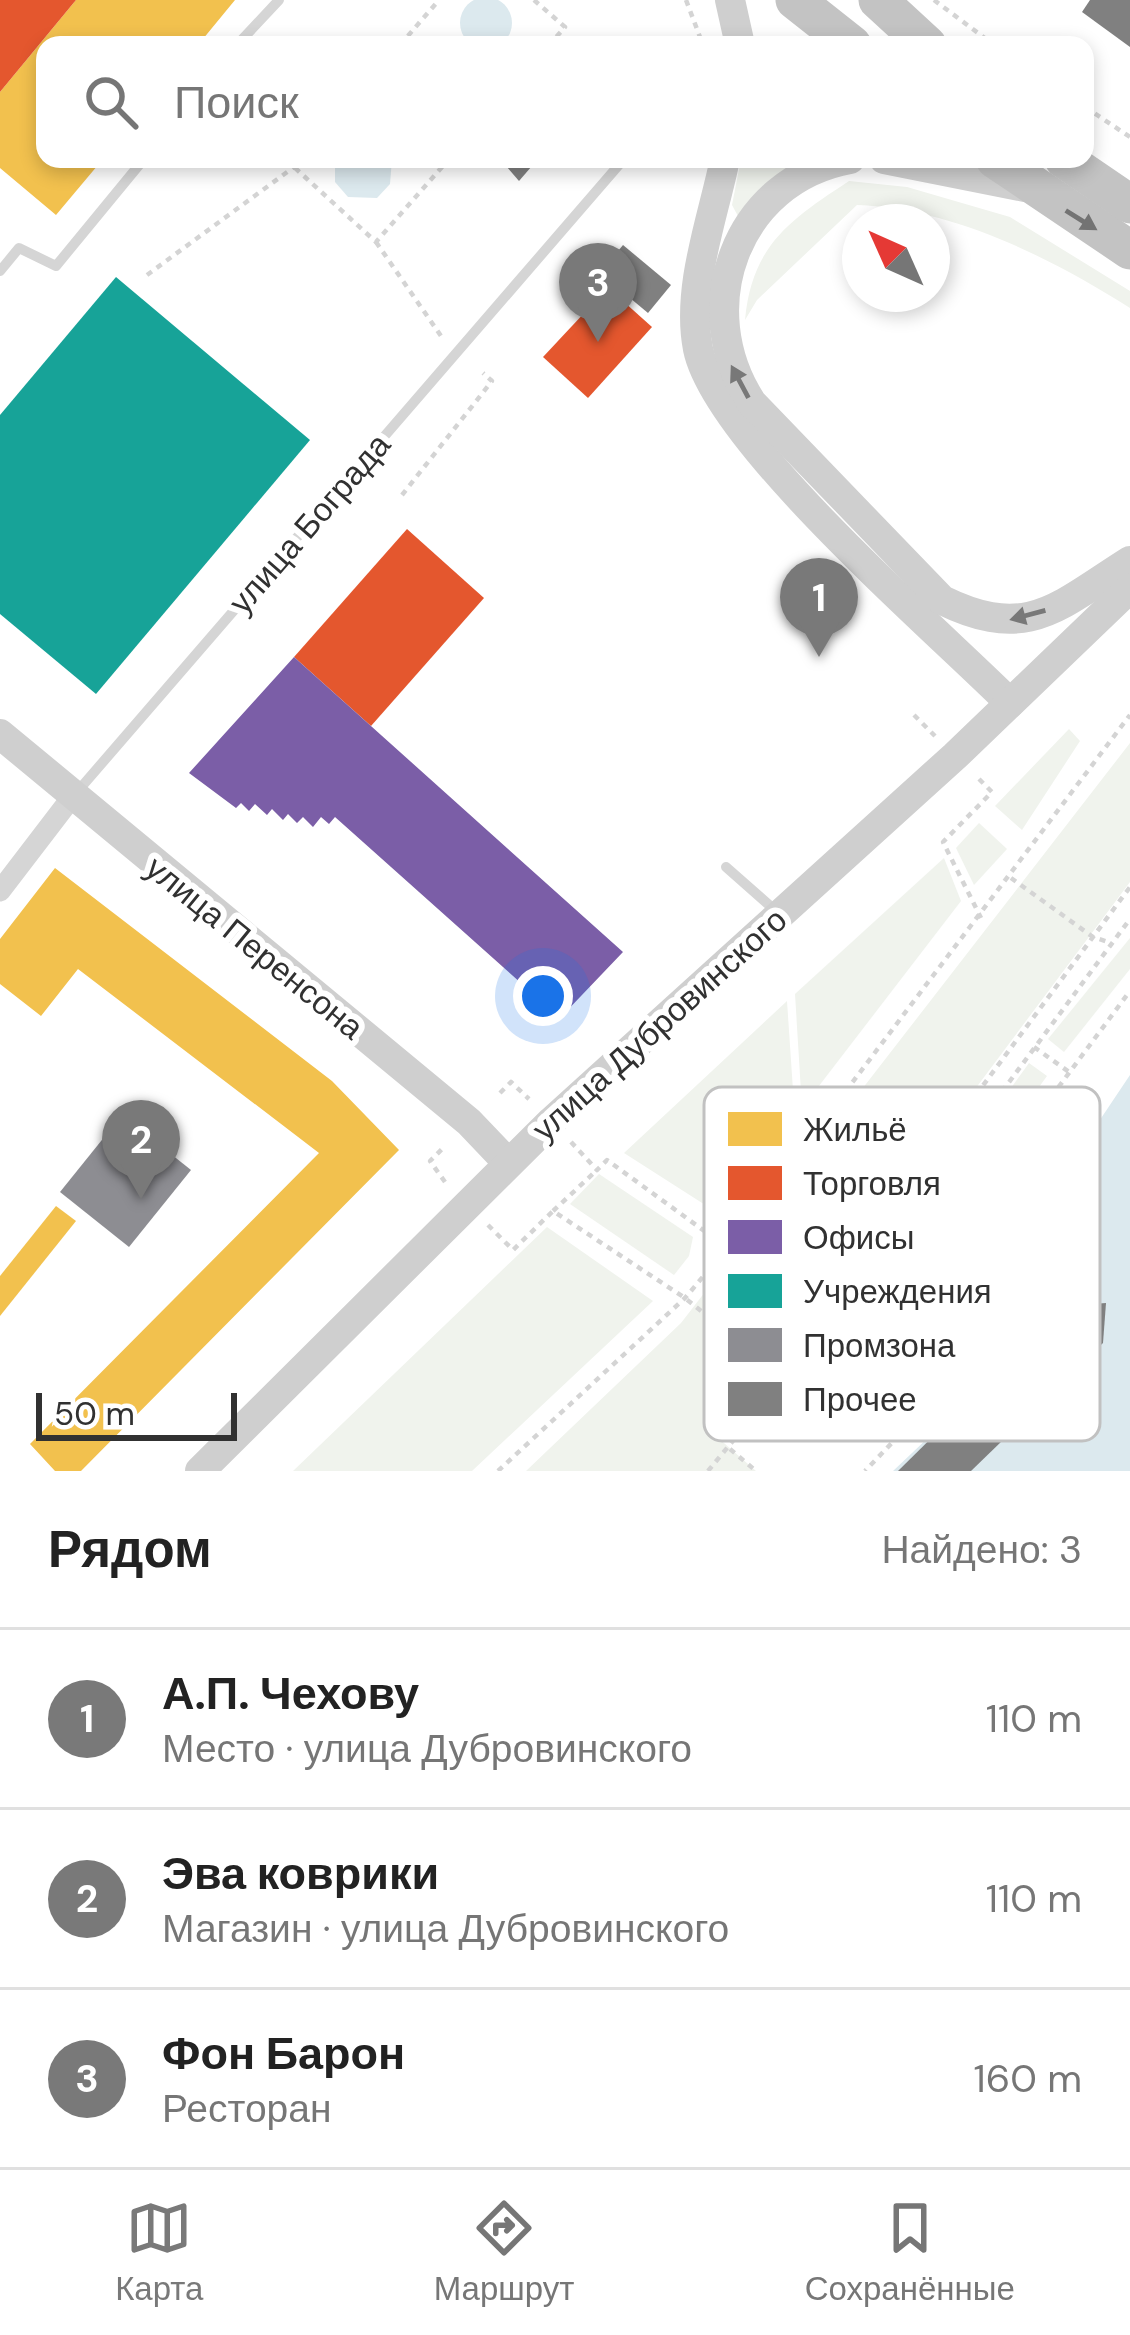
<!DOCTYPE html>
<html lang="ru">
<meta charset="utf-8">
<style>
:root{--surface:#fff;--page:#f6f6f6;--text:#222;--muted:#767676;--line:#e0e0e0;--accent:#797979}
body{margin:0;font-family:"DM Sans",sans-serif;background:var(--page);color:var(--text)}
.compass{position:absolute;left:842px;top:204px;width:108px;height:108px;border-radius:50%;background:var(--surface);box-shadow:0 6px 18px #0003;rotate:315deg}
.scale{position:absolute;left:36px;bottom:30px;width:201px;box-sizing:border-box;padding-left:12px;border:6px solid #313131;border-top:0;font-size:33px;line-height:42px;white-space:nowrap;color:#313131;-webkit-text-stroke:9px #fff;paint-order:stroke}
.you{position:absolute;left:543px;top:996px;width:42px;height:42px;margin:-30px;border:9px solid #fff;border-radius:50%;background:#1a73e8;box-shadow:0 0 0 18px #1a73e833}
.badge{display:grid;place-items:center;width:78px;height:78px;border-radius:50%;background:var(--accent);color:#fff;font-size:39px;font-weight:700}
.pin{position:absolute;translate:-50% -99px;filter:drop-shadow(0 3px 6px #0008)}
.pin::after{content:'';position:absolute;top:63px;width:42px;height:36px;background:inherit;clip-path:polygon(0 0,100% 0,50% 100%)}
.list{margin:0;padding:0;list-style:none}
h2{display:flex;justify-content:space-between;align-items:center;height:156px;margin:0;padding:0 48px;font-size:51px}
h2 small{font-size:39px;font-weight:400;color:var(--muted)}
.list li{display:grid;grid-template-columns:78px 1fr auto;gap:36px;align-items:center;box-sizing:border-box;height:180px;padding:0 48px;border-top:3px solid var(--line)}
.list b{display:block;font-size:45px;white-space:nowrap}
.list p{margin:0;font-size:39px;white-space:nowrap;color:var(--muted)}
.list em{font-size:39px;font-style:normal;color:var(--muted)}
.icon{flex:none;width:66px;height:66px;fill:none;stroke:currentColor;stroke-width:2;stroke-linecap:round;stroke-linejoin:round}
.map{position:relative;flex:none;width:1130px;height:1471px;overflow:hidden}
.search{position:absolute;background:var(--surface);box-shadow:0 6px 18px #0003;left:36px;right:36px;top:36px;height:132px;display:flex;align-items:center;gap:30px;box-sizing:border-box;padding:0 42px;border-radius:24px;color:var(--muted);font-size:45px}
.sheet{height:696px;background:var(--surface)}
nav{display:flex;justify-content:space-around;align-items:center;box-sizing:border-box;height:168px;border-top:3px solid var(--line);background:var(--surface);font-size:33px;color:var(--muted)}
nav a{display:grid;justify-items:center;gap:6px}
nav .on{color:var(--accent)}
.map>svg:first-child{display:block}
</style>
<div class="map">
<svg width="1130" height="1471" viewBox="0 0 1130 1471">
<rect width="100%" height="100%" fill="#fff"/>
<!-- green -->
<g fill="#f0f3ed">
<polygon points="741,159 807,159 739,218 732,205"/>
<path d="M849,181L907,187L1010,217L1130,291V308C1049,257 954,209 857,205L757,300L745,320C752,245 790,220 849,181Z"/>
<polygon points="1069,729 1080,741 1022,830 995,806"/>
<polygon points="1130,743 1130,882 812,1307 708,1429 756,1471 526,1471 681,1323"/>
<polygon points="979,823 1007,849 974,885 956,848"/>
<polygon points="944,858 961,901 802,1108 795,994"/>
<polygon points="1130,938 1130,969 1064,1052 1048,1039"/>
<polygon points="787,1001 795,1120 724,1217 624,1153"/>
<polygon points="1029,1063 1047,1076 959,1197 942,1184"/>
<polygon points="599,1174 693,1237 689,1256 674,1275 570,1204"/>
<polygon points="547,1227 653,1301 472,1471 293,1471"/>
</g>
<!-- water -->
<g fill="#dce9ee">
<circle cx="486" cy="23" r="26"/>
<polygon points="335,159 392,159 390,184 377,198 348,197 335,182"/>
<polygon points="1130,1075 1130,1471 893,1471 1007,1363 972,1311"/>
</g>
<!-- homes -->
<g fill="#f2c14e">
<polygon points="76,0 235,0 198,45 45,45 45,159 103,159 56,215 0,168 0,92"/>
<polygon points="55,868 332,1081 399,1150 81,1471 55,1471 30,1444 319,1153 78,969 41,1016 0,984 0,939"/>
<polygon points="56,1206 76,1221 0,1316 0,1276"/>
</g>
<!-- shops -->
<g fill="#e4572e">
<polygon points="0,0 76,0 0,92"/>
<polygon points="614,293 652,327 588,398 543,357 601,295"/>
<polygon points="407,529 484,598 371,726 294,657"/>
</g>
<!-- offices -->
<polygon fill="#7b5ea7" points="294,657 623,952 560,1018 335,817 329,824 321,817 313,827 303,817 297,823 288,814 283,820 272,809 267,815 255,804 249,811 241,803 236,808 189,773"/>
<!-- public -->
<polygon fill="#17a398" points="116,277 310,440 96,694 0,614 0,415"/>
<!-- industry -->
<polygon fill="#8d8d92" points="122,1115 191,1170 129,1247 60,1192"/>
<!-- building -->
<g fill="#808080">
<polygon points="1090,0 1130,0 1130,47 1082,12"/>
<polygon points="500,159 538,159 519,181"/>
<polygon points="623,245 671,285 648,313 600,273"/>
<polygon points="1106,1303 1103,1343 971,1471 898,1471 1065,1306"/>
</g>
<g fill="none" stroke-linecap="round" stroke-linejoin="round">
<!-- path -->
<g stroke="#d4d4d4" stroke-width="4.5" stroke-dasharray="6 6" stroke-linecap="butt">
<polyline points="534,0 565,27 549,45"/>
<polyline points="686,0 703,45"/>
<polyline points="934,0 994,45"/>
<polyline points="400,45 439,0"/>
<polyline points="1085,107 1130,137"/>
<polyline points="301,159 294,167 376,242 449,159"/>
<polyline points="376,242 441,336"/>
<polyline points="147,275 294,167"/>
<polyline points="402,495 492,381 483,373"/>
<polyline points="914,715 935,736"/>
<polyline points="979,779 992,792 943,842 981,918"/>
<polyline points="1011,878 1093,937 1111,943"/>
<polyline points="1034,1047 1069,1072"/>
<polyline points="500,1093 511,1082 529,1099"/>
<polyline points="571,1142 597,1170 607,1160 895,1370 934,1319 974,1357 865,1471"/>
<polyline points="445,1182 430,1161 445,1146"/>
<polyline points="927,1192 961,1216"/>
<polyline points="553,1211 597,1170"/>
<polyline points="488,1225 513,1250 553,1211 685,1298 848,1429 895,1370"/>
<polyline points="865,1347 1130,991"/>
<polyline points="735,1438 773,1369 1130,887"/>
<polyline points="730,1449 756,1471"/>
<polyline points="498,1471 685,1298 728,1247 1130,715"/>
<polyline points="708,1471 832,1321 1130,919"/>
</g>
<!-- lane -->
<g stroke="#d5d5d5" stroke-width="10">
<polyline points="237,45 279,0"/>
<polyline points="0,271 19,248 56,266 144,159"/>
<polyline points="77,792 624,159"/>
<polyline points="726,867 777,912"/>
</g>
<!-- street -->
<polyline stroke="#d5d5d5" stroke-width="21" points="0,891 72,797"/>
<!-- secondary -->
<g stroke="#cfcfcf" stroke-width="30">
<polyline points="730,0 740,45"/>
<path d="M725,159C713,218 686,288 698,349C717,441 936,629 1010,703"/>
<path d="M850,159C735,180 690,309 752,403L942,600C1028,642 1057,607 1130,561"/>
<polyline points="884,159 1025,187"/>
<polyline points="0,734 469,1122 508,1163"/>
<polyline points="200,1471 552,1121 955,756 1130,588"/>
</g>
<!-- highway -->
<g stroke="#c3c3c3" stroke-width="39">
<polyline points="795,0 852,45"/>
<polyline points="878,0 927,45"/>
<polyline points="995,159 1130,250"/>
<polyline points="1064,159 1130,204"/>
</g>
</g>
<!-- one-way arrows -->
<defs><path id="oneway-solid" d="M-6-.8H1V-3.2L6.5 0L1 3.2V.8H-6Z" transform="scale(3)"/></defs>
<use fill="#737373" href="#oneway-solid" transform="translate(1081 220) rotate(32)"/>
<g fill="#787878">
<use href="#oneway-solid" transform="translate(740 382) rotate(-118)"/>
<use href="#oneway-solid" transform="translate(1028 615) rotate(165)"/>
</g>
<g text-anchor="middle" stroke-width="12" stroke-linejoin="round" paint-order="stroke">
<!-- street labels -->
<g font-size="33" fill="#313131" stroke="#fff">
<text transform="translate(309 523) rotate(-49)" y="12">улица Бограда</text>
<text transform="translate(255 947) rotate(39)" y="12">улица Перенсона</text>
<text transform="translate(659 1024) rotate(-42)" y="12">улица Дубровинского</text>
</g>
</g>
<!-- legend -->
<rect x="704" y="1087" width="396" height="354" rx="18" fill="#fff" stroke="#c1c1c1" stroke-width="3"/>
<rect x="728" y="1112" width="54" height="34" fill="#f2c14e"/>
<rect x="728" y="1166" width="54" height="34" fill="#e4572e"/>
<rect x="728" y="1220" width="54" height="34" fill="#7b5ea7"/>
<rect x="728" y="1274" width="54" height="34" fill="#17a398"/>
<rect x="728" y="1328" width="54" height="34" fill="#8d8d92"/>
<rect x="728" y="1382" width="54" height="34" fill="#808080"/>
<g font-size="33" fill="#313131">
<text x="803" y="1141">Жильё</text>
<text x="803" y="1195">Торговля</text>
<text x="803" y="1249">Офисы</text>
<text x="803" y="1303">Учреждения</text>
<text x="803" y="1357">Промзона</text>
<text x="803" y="1411">Прочее</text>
</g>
</svg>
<svg class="compass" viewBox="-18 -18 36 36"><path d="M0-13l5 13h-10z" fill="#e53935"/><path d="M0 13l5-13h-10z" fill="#767676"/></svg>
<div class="scale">50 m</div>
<div class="you"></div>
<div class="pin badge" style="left:819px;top:657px">1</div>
<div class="pin badge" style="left:141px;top:1199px">2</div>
<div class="pin badge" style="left:598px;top:342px">3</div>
<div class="search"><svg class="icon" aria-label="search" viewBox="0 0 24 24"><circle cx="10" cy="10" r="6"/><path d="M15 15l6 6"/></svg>Поиск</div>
</div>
<section class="sheet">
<h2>Рядом<small>Найдено: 3</small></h2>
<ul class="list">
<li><span class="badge">1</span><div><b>А.П. Чехову</b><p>Место · улица Дубровинского</p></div><em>110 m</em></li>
<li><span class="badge">2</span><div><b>Эва коврики</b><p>Магазин · улица Дубровинского</p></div><em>110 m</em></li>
<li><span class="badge">3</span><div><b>Фон Барон</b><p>Ресторан</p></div><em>160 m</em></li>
</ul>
</section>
<nav>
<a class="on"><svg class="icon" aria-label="map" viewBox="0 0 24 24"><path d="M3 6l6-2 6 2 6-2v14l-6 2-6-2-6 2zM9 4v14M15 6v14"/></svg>Карта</a>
<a><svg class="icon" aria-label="directions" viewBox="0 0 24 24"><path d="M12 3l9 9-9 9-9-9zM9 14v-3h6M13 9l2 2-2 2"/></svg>Маршрут</a>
<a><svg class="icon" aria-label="saved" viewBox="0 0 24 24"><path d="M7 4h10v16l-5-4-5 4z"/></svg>Сохранённые</a>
</nav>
